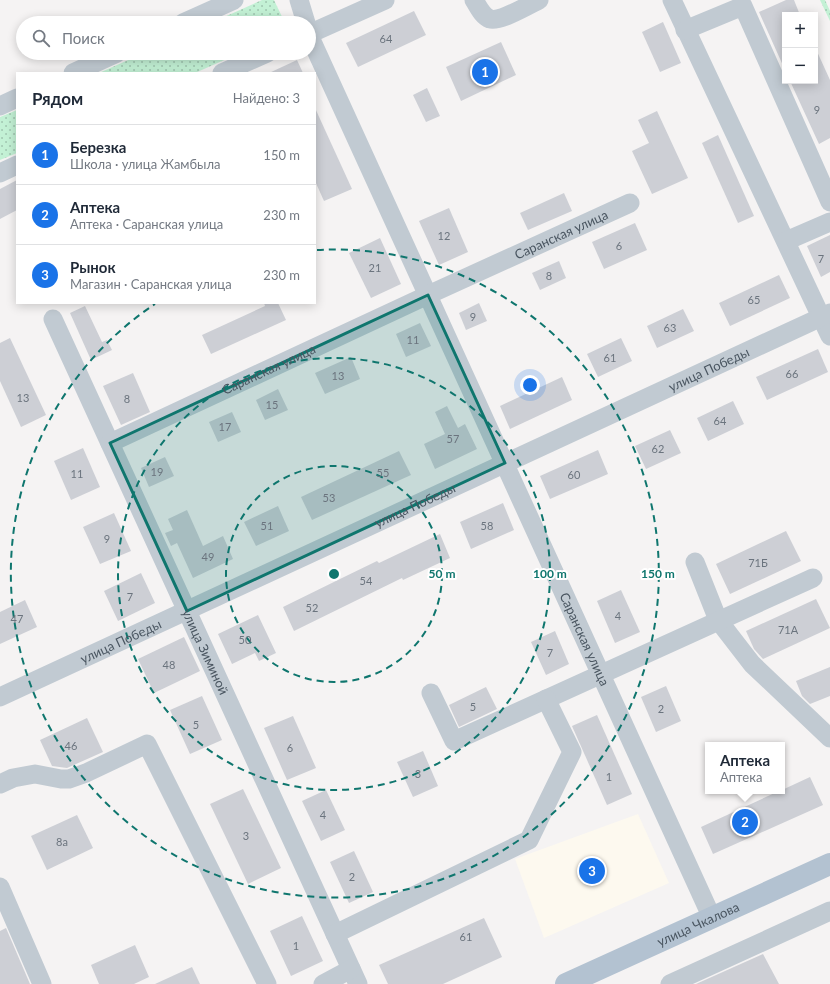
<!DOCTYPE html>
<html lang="ru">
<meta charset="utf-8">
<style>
:root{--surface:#fff;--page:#f6f6f7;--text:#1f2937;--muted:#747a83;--line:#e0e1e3;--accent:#1a73e8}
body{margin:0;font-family:Lato,sans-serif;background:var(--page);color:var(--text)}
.controls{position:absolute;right:12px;top:12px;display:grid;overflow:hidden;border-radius:0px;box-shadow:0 2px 10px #0003}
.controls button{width:36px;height:36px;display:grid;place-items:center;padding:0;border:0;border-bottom:1px solid var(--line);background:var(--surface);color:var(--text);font:20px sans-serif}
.you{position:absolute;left:530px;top:385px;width:14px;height:14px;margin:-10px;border:3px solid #fff;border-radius:50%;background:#1a73e8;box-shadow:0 0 0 6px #1a73e833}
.badge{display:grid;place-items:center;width:26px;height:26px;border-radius:50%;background:var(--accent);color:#fff;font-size:13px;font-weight:700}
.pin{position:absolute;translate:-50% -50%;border:2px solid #fff;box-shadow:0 1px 4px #0006}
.popup{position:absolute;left:705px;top:742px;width:80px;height:52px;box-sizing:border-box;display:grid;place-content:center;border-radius:0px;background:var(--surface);filter:drop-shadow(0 1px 3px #0005);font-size:13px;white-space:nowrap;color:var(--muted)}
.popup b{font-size:15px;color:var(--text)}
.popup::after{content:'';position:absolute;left:50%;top:100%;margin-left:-8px;border:8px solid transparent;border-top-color:var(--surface)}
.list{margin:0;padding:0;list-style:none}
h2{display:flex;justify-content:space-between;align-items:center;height:52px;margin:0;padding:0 16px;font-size:17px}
h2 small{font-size:13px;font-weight:400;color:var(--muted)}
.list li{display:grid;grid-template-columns:26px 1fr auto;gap:12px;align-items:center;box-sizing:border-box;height:60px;padding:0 16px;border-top:1px solid var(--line)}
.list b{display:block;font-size:15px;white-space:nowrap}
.list p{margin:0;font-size:13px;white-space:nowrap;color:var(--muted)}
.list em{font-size:13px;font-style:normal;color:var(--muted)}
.icon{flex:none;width:22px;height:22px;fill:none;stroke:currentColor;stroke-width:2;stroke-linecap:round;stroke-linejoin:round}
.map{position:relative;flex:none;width:830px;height:984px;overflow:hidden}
.search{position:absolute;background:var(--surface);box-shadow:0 2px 10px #0003;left:16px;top:16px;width:300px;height:44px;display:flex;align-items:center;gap:10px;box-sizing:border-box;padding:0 14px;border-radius:22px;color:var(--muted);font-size:15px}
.panel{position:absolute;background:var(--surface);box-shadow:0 2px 10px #0003;left:16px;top:72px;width:300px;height:232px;border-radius:0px}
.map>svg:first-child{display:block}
</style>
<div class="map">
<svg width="830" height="984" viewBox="0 0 830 984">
<defs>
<pattern id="grass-dots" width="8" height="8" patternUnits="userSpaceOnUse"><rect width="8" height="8" fill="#c3f1d5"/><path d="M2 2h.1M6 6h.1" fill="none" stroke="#a0c6b0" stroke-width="1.8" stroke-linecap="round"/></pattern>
</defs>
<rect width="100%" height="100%" fill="#f5f3f3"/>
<!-- commercial -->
<polygon fill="#fdf9ef" points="638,814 669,883 544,938 515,859"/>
<!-- grass -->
<g fill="url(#grass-dots)">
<polygon points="262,0 274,0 285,23 211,23"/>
<polygon points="820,0 825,0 830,11 830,21"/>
<polygon points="144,53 240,53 195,73 99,73"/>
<polygon points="17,110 17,153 0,160 0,117"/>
</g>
<!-- building -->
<g fill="#cdcfd5">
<polygon points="786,0 794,0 800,15 785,15 785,70 759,12"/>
<polygon points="414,11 426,35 358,67 346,43"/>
<polygon points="663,22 681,63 660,72 642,32"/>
<polygon points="501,42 516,75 461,101 446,67"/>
<polygon points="815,47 830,80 830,138 819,144 790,81 815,81"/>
<polygon points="297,60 303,73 269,73"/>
<polygon points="427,88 440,116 426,122 413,95"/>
<polygon points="315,108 352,189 324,201 315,181"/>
<polygon points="657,111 688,178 652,194 632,151 649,143 638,120"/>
<polygon points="718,135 754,216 738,223 702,143"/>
<polygon points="17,180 17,210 0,219 0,189"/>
<polygon points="564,193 572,211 528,230 520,213"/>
<polygon points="449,208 468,252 439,265 419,221"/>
<polygon points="635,223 647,250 604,269 592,242"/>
<polygon points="830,235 830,272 821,277 807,246"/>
<polygon points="380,238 401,284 371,298 349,253"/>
<polygon points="559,261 566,278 540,290 532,273"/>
<polygon points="779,275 790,298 730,326 719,303"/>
<polygon points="264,303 278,303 286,320 211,354 202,335 265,306"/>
<polygon points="479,303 487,321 466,330 459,313"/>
<polygon points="85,306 102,342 107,340 112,350 91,360 70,313"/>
<polygon points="683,309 694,331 657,348 647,326"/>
<polygon points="420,323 431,346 406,357 396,334"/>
<polygon points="10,338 46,415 21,427 0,381 0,343"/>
<polygon points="621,338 632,361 598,377 587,354"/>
<polygon points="818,349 828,372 767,400 756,377"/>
<polygon points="351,357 360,379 325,394 315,373"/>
<polygon points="133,373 150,412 121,425 103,386"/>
<polygon points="562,377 572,400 510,429 500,406"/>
<polygon points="278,389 288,410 265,420 256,400"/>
<polygon points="733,401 744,424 708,441 697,418"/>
<polygon points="447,406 458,428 465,424 477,449 435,469 424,444 445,434 435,412"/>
<polygon points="232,412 241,432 218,442 209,422"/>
<polygon points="670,430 681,453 646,469 635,446"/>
<polygon points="83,448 100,487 71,500 54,461"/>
<polygon points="598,450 608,474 550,499 540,476"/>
<polygon points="399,451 411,475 312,520 301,497"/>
<polygon points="165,457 174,476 149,487 141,468"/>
<polygon points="503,503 514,530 471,549 460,522"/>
<polygon points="278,506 289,531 256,546 244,522"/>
<polygon points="187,510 203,546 223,536 233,559 193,578 177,543 171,546 165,533 173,530 168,519"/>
<polygon points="114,513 131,551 100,564 83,527"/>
<polygon points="786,531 801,561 730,594 716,564"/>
<polygon points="440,534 450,558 403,580 402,578 294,631 283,607 342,578 377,561 379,563"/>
<polygon points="141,573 155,603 118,621 104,591"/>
<polygon points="621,590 640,632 615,643 597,601"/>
<polygon points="816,599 830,628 763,659 754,649 746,631"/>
<polygon points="25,600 37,627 0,644 0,612"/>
<polygon points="258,615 276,653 259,661 255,653 232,664 218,634"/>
<polygon points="555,631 569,664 546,675 531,642"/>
<polygon points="184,637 200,671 154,693 138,659"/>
<polygon points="830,667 830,696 810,704 802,696 796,681"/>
<polygon points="666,686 681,721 656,732 641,697"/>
<polygon points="486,687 497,709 459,727 449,705"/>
<polygon points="202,696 222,740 190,754 170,710"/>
<polygon points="597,715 632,794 607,805 572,726"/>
<polygon points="293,716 316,768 287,780 264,728"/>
<polygon points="87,718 103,752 67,768 52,766 40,740"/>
<polygon points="423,751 438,786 413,797 397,762"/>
<polygon points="810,777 823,805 713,854 701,827 779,791 782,791 782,790"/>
<polygon points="243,789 281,868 248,884 210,804"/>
<polygon points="326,790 345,830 321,841 302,801"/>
<polygon points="77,815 93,848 47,870 31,836"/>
<polygon points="354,851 373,892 349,903 330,862"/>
<polygon points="302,916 323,961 291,976 270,931"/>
<polygon points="484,918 502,957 443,984 388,984 379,965"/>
<polygon points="6,928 30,984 0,984 0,931"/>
<polygon points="135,945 149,977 134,984 99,984 91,965"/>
<polygon points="763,954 779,984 696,984"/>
<polygon points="192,967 200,984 155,984"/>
</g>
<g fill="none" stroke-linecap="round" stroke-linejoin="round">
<!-- minor -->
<g stroke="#c1cad2" stroke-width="19">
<polyline points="299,0 306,23"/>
<path d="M474,0C478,6 482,16 490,19C500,22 529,5 539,0"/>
<polyline points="672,0 830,336"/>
<polyline points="183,23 234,0"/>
<polyline points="685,30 743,6 830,202"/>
<polyline points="309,34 385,0"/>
<path id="s1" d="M309,35L712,918"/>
<polyline points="73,73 117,53"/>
<polyline points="222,73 267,53"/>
<polyline points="0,106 17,98"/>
<polyline points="0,173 17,165"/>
<polyline points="786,241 830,222"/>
<path id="s2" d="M53,319L358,984"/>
<path id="s3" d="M110,443L428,295L630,203"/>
<polyline points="695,562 718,620 752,664 830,738"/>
<polyline points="431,693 454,741 813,578"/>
<path id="s4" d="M0,697L830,313"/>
<polyline points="0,784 13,778 35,774 61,779 69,779 86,773 147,744 267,984"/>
<polyline points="0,887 42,984"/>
<polyline points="335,934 529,840 572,752 546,699"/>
<polyline points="323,984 351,969"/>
<polyline points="670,984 830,911"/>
</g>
<!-- major -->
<path stroke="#b3c2d1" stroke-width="22" id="s5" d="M566,984L830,864"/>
</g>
<!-- marked area -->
<path fill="#0f766e" fill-opacity="0.2" stroke="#0f766e" stroke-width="3" stroke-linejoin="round" d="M428,295L505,463L187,611L110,443Z"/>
<!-- distance rings -->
<g fill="none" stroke="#0f766e" stroke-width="2" stroke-dasharray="7 5">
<circle cx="334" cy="574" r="108"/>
<circle cx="334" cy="574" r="216"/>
<path d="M317 250A324 324 0 1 1 155 304"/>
</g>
<g text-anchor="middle" stroke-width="4" stroke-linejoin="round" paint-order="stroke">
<!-- number labels -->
<g font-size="11" fill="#6b747e">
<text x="386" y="43">64</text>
<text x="817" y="114">9</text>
<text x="444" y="240">12</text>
<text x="619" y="250">6</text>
<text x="821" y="263">7</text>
<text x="375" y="272">21</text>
<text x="549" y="280">8</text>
<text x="754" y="304">65</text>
<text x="473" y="321">9</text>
<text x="670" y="332">63</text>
<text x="413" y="344">11</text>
<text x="610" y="362">61</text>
<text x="792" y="378">66</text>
<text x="338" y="380">13</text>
<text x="23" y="402">13</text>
<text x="127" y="403">8</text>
<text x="272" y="409">15</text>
<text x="720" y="425">64</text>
<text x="225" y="431">17</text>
<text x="453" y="443">57</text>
<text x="658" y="453">62</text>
<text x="157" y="476">19</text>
<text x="383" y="477">55</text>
<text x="77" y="478">11</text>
<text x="574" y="479">60</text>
<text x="329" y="502">53</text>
<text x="267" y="530">51</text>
<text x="487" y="530">58</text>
<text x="107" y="543">9</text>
<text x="208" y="561">49</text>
<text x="758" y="567">71Б</text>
<text x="366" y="585">54</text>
<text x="130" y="601">7</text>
<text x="312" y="612">52</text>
<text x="618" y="620">4</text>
<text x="17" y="623">47</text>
<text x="788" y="634">71А</text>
<text x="245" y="644">50</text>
<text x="550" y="657">7</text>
<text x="169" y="669">48</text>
<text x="473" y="711">5</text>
<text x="661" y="713">2</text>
<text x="196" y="729">5</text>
<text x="71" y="750">46</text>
<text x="290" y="752">6</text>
<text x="418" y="778">3</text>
<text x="609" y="781">1</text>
<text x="323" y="819">4</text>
<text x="246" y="840">3</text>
<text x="62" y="846">8а</text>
<text x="352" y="881">2</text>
<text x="466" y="941">61</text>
<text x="296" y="950">1</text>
</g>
<!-- street labels -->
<g font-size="13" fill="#4a5661" stroke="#fff">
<text dy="5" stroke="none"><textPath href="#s3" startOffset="497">Саранская улица</textPath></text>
<text dy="5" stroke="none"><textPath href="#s3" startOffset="175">Саранская улица</textPath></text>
<text dy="5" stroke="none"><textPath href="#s4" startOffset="781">улица Победы</textPath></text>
<text dy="5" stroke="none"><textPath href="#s4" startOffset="457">улица Победы</textPath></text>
<text dy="5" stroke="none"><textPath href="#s1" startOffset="664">Саранская улица</textPath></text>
<text dy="5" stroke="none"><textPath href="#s4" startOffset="133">улица Победы</textPath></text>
<text dy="5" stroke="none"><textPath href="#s2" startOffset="366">улица Зиминой</textPath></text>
<text dy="5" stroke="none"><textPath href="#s5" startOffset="145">улица Чкалова</textPath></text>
</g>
</g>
<circle cx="334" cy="574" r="6" fill="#0f766e" stroke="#fff" stroke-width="2"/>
<g font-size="12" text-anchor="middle" font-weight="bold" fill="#0f766e" stroke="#fff" stroke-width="4" stroke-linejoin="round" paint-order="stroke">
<text x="442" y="578">50 m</text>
<text x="550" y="578">100 m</text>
<text x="658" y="578">150 m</text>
</g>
</svg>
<div class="controls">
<button>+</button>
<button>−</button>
</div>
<div class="you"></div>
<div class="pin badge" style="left:485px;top:72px">1</div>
<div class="pin badge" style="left:745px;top:822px">2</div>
<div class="popup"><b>Аптека</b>Аптека</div>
<div class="pin badge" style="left:592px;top:871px">3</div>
<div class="search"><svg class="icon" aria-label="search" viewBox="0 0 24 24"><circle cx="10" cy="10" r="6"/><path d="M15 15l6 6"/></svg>Поиск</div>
<section class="panel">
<h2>Рядом<small>Найдено: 3</small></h2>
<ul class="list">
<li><span class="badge">1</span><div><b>Березка</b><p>Школа · улица Жамбыла</p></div><em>150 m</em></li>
<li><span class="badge">2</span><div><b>Аптека</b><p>Аптека · Саранская улица</p></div><em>230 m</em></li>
<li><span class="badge">3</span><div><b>Рынок</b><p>Магазин · Саранская улица</p></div><em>230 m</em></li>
</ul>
</section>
</div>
